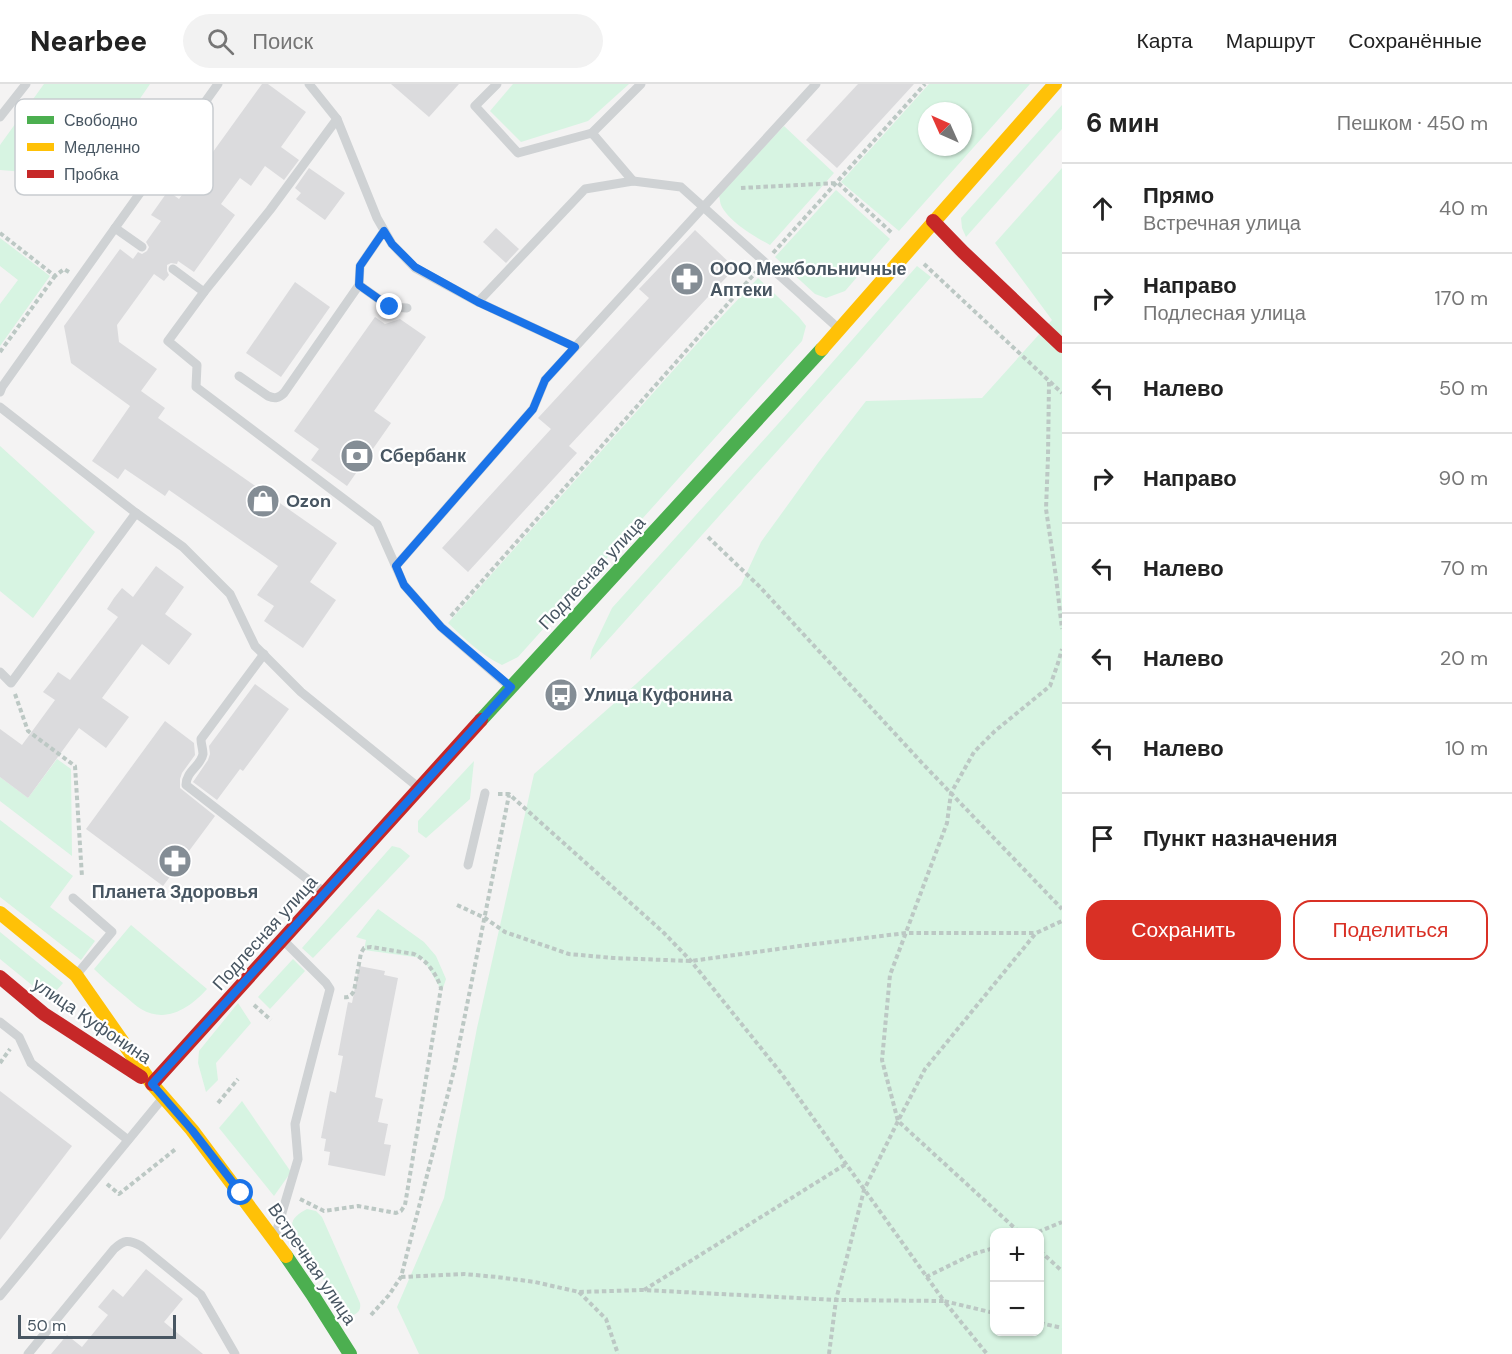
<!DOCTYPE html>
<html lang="ru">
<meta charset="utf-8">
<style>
:root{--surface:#fff;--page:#f2f2f2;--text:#222;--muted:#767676;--line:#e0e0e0;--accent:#d93025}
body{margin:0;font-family:"DM Sans",sans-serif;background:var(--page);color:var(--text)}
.controls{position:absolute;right:18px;bottom:18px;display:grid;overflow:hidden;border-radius:12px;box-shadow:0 2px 4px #0004}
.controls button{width:54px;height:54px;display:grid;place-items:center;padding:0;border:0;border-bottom:2px solid var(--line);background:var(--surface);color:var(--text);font:30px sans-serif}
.compass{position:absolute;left:918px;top:18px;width:54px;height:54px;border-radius:50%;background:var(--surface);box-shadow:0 2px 4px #0004;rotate:315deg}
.scale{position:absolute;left:18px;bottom:15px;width:158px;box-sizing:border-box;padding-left:6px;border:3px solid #485662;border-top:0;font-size:16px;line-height:21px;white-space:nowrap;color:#485662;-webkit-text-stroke:4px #fff;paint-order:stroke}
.stop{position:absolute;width:18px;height:18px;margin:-14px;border:4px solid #1a73e8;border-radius:50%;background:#fff}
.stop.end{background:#1a73e8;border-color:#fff;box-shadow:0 2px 6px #0008}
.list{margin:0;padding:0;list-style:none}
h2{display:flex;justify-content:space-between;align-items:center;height:78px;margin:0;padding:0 24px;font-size:26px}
h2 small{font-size:20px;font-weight:400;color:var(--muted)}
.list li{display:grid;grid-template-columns:39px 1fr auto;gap:18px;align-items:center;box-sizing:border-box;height:90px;padding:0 24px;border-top:2px solid var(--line)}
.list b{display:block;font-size:22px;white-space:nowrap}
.list p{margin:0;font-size:20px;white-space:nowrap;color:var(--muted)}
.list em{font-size:20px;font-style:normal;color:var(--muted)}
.actions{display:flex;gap:12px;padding:18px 24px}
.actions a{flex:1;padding:14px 0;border:2px solid var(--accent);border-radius:18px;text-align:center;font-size:21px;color:var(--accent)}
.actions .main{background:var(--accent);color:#fff}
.icon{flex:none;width:33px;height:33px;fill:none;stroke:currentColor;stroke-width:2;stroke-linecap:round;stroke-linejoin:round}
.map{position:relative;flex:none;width:1062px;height:1270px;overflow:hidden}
header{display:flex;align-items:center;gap:36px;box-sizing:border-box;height:84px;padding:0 30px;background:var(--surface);border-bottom:2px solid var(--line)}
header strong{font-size:28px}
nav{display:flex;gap:33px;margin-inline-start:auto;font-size:21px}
.search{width:420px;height:54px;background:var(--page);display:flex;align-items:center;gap:15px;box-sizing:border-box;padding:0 21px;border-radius:33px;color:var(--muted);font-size:22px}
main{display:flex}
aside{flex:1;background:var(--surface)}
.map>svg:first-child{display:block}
</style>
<header>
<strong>Nearbee</strong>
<div class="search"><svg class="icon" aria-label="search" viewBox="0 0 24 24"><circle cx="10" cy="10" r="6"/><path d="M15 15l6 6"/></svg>Поиск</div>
<nav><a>Карта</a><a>Маршрут</a><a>Сохранённые</a></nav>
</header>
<main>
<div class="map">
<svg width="1062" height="1270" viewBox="0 0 1062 1270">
<rect width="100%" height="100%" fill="#f4f3f3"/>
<!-- green -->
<g fill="#d7f4e2" fill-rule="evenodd">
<polygon points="44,0 150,0 86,93 0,86 0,61"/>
<polygon points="513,0 629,0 588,37 521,58 490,27"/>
<path d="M929,0H1030L899,147L841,98ZM927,27H963V63H927Z"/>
<polygon points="1062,21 1062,45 966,153 962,144 961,134"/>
<path d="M784,42L834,89L770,161C755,153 728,137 721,121C720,119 720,115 719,112L731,98Z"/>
<path d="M1062,84V1270H419L397,1223L444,1114L477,944L534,690L636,600L741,501L761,458L818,379L866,317L982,314L1052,236L995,159ZM994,1148H1040V1248H994Z"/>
<polygon points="836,106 890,155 845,207 826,214 815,210 775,173"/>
<polygon points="0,154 50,192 0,262 0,220 18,196 0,182"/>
<polygon points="917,182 931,193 857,278 590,576 592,566 612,524 787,330"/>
<path d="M758,194L799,233L806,242L802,257L518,573L502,581C481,571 465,555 448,539L711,244Z"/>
<polygon points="0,362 95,448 33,534 0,507"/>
<polygon points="57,675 71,685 72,772 0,717 0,693 28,714"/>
<polygon points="474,677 470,715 426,754 418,748 418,737"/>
<polygon points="0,736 73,792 50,823 95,857 81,876 0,813"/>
<polygon points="392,762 400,764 410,772 313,874 302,864"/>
<polygon points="378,825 424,858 436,872 446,895 442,907 425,878 422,874 364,866 366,856 356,853"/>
<path d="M131,841L207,905C190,924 166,940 141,925C136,922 131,917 126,913C115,904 104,895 94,885Z"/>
<polygon points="0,848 63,899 49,915 0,875"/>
<polygon points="293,875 305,887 270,925 258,913"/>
<polygon points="238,919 251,939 216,979 218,996 206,1008 198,979 199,967"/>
<polygon points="242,1017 291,1088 274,1112 219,1044"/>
<path d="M307,1125L316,1127L322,1133L360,1219C362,1229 353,1233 344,1231C329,1207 317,1181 301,1158C298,1153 293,1148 292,1142C292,1133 300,1129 307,1125Z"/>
</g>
<!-- building -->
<g fill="#dbdbdd">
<polygon points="262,0 268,0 306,28 281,63 299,76 284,96 265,82 251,102 240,94 221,120 235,131 194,188 178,177 177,180 171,179 167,181 167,187 169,191 164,197 154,190 117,241 119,258 157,285 141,307 165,324 158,334 337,459 310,498 336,516 303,564 264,537 274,522 257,511 278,482 169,406 165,412 125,385 118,395 92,377 130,322 71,279 64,242 120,165 133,175 138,168 142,170 147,167 149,163 146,158 161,137 151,131 168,107 179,115"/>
<polygon points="391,0 459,0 429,33"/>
<polygon points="858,0 914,0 837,84 806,56"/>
<polygon points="309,84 345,109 325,136 296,115 301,109 295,104"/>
<polygon points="496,144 519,165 506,179 483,158"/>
<polygon points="695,146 735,184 569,362 577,369 468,488 442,464 551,345 538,334 649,214 639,205"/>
<polygon points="295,198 330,223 281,293 246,269"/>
<polygon points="375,233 385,240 400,235 426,253 374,327 391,339 347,402 311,376 319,365 294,347"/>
<polygon points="156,482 184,503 165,530 192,550 169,581 142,560 102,614 129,633 106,664 79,644 28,714 0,693 0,645 22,661 55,616 43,608 51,598 58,588 70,596 118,533 107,525 114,514 122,504 133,513"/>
<polygon points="255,600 289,625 243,687 240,685 217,716 193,698 208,676 210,670 209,662"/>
<polygon points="165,637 194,659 195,671 182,689 180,695 180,704 215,732 163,802 86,745"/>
<polygon points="359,882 385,887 384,891 398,894 375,1013 383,1015 378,1038 388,1040 384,1060 391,1061 385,1092 328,1081 330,1068 324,1067 326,1055 321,1054 330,1007 336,1009 343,972 338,971 348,918 352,919"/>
<polygon points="0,1007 72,1062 0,1156"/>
<polygon points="146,1185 183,1215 164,1238 203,1270 51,1270 67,1251 82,1263 108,1231 98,1223 113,1205 123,1213"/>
</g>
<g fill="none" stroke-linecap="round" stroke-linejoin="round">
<!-- path -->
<g stroke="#bcc8c4" stroke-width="4" stroke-dasharray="4.5 3" stroke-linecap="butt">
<polyline points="741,104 838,99 893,150"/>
<polyline points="0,149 55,192 64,185 69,188"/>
<polyline points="773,169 925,0"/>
<polyline points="924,180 1062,309"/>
<polyline points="0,268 55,192"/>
<polyline points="1049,298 1048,373 1046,425 1056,493 1062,545"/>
<polyline points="708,453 760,503 922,679 1062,825"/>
<polyline points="451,532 756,188"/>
<polyline points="15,610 28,647 75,682 82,793"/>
<polyline points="498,710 509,710 664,849 691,877 781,989 944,1217 994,1229"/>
<polyline points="457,821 485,834 505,848 569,870 613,874 691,877 807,861 906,849 1036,849"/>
<polyline points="254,921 271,936"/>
<polyline points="0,979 10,965"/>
<polyline points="218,1019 238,995"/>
<polyline points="107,1100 119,1110 177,1064"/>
<path d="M300,1115L324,1127L358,1122L396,1129L401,1127L405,1121L441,904C437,891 427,876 414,870L371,863L364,864L361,869L354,907C351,912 348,914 342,913"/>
<polyline points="1019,1148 898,1037 882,976 890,891 947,739 951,709 974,668 995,647 1050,602 1058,579 1062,565"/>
<polyline points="1038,1148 1062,1138"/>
<polyline points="1040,1167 1062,1187"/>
<polyline points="401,1193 464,1190 497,1193 535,1198 579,1208 643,1206 836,1216 944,1217 987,1270"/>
<polyline points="926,1193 973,1170 994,1164"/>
<polyline points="644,1206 846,1080"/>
<polyline points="579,1208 606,1235 618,1270"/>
<polyline points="371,1231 389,1211 401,1193 454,986 509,711"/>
<polyline points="1040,1239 1062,1244"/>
<polyline points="829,1270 836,1216 864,1106 898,1037 925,985 1036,849 1062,837"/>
</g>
<!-- lane -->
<g stroke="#cfd2d4" stroke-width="9">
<polyline points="309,0 337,35 377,134 392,160 415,184 478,218 585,105 633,97 681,103 838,244"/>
<polyline points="497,0 475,22 518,69 592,49 633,97"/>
<polyline points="0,33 26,0"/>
<polyline points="592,49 641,0"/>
<polyline points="142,163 115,144 218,0"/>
<polyline points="173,185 204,208 168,257 197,281 196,303 377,440 404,501 441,543 509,602"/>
<polyline points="359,201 390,223 407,224"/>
<polyline points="204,208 270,126 337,35"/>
<polyline points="478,218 575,263"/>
<path d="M239,292L268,312C275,315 279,314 284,309L359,201L360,182L384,147"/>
<polyline points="0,308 2,303 115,144"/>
<polyline points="0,323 136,429 183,463 230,510 255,562 301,608 418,703"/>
<polyline points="396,482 533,325 545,296 816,0"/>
<path d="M264,570L201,655C201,660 203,665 203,670C201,682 186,687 186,701L324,808"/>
<polyline points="0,588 11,599 136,429"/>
<polyline points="468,781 485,709"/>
<polyline points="73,814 112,848 78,889"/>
<polyline points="0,938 19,953 31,979 128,1056"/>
<polyline points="276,1149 298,1075 295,1040 330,905 326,899 284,857"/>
<polyline points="0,1212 162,1015"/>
<path d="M28,1270L114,1165C124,1156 128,1155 141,1162L201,1211L235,1270"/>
</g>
<!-- fast -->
<g stroke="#4caf50" stroke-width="14">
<polyline points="481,636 822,265"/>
<polyline points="286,1172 312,1210 350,1270"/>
</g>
<!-- slow -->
<g stroke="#ffc107" stroke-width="14">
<polyline points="822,265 1055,0"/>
<polyline points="0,829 76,891 152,1000 192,1046 286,1172"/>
</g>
<!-- jam -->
<g stroke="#c62828" stroke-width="14">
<polyline points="933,137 963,168 1062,262"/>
<polyline points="0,893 44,930 141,993"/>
<polyline points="152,1000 481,636"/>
</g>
</g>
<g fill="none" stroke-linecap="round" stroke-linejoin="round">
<!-- route -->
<polyline stroke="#1a73e8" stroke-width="8" points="241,1109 192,1046 152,1000 511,603 441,543 404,501 396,482 533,325 545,296 575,263 478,218 415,183 392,160 384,147 360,182 359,201 390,223"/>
</g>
<!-- icons -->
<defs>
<g id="pharmacy-disc" transform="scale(1.725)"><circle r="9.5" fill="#848d95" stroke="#fff"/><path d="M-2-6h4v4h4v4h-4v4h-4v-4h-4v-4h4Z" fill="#fff"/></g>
<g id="bank-disc" transform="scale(1.725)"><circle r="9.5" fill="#848d95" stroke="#fff"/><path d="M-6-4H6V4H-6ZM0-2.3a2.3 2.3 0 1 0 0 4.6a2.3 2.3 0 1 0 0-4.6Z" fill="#fff"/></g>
<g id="shop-disc" transform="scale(1.725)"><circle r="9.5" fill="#848d95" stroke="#fff"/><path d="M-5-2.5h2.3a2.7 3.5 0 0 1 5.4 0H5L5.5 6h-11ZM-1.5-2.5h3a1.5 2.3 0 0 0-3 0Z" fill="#fff"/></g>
<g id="bus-disc" transform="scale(1.725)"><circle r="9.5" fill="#848d95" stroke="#fff"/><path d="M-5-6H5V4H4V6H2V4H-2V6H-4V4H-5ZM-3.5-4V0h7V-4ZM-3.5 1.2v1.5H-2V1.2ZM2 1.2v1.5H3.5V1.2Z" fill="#fff"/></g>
</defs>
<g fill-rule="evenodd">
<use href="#pharmacy-disc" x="687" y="195"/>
<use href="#bank-disc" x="357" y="372"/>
<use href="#shop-disc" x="263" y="417"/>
<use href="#bus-disc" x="561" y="611"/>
<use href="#pharmacy-disc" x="175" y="777"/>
</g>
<g text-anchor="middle" stroke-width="4.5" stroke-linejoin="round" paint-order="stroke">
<!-- poi labels -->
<g font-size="18" font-weight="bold" fill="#485662" stroke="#fff" text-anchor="start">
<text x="710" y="191">ООО Межбольничные<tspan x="710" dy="21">Аптеки</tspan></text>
<text x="380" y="378">Сбербанк</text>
<text x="286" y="423">Ozon</text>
<text x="584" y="617">Улица Куфонина</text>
<text x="175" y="814" text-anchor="middle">Планета Здоровья</text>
</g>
<!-- street labels -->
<g font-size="18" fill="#485662" stroke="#fff">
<text transform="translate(592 489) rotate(-47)" y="6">Подлесная улица</text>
<text transform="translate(265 849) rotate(-48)" y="6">Подлесная улица</text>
<text transform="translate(92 937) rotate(34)" y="6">улица Куфонина</text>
<text transform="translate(312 1180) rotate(56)" y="6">Встречная улица</text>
</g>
</g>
<!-- legend -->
<rect x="15" y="15" width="198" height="96" rx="9" fill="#fff" stroke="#c8ccd0" stroke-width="1.5"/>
<rect x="27" y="32" width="27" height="8" fill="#4caf50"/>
<rect x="27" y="59" width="27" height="8" fill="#ffc107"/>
<rect x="27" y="86" width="27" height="8" fill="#c62828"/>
<g font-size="16" fill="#485662">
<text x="64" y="42">Свободно</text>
<text x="64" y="69">Медленно</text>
<text x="64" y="96">Пробка</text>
</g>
</svg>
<div class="controls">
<button>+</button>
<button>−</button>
</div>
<svg class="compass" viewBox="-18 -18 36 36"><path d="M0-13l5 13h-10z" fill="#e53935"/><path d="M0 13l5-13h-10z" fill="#767676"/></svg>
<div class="scale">50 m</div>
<div class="stop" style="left:241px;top:1109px"></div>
<div class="stop end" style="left:390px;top:223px"></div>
</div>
<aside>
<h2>6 мин<small>Пешком · 450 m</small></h2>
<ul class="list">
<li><svg class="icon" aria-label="ahead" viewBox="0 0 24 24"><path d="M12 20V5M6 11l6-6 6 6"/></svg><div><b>Прямо</b><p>Встречная улица</p></div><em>40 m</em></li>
<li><svg class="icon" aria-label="right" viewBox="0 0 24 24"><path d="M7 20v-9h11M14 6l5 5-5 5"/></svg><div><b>Направо</b><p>Подлесная улица</p></div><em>170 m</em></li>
<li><svg class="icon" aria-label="left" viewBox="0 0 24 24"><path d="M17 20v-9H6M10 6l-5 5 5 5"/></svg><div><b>Налево</b></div><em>50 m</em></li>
<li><svg class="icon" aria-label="right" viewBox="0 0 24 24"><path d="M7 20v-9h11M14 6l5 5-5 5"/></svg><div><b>Направо</b></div><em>90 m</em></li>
<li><svg class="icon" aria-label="left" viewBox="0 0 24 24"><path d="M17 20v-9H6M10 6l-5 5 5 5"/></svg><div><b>Налево</b></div><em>70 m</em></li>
<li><svg class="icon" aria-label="left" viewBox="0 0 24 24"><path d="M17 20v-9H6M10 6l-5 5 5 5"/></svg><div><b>Налево</b></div><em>20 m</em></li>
<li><svg class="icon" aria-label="left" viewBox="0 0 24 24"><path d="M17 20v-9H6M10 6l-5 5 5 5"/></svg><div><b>Налево</b></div><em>10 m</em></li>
<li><svg class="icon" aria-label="arrive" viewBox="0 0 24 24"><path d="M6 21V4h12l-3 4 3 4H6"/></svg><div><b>Пункт назначения</b></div></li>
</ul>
<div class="actions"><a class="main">Сохранить</a><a>Поделиться</a></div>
</aside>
</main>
